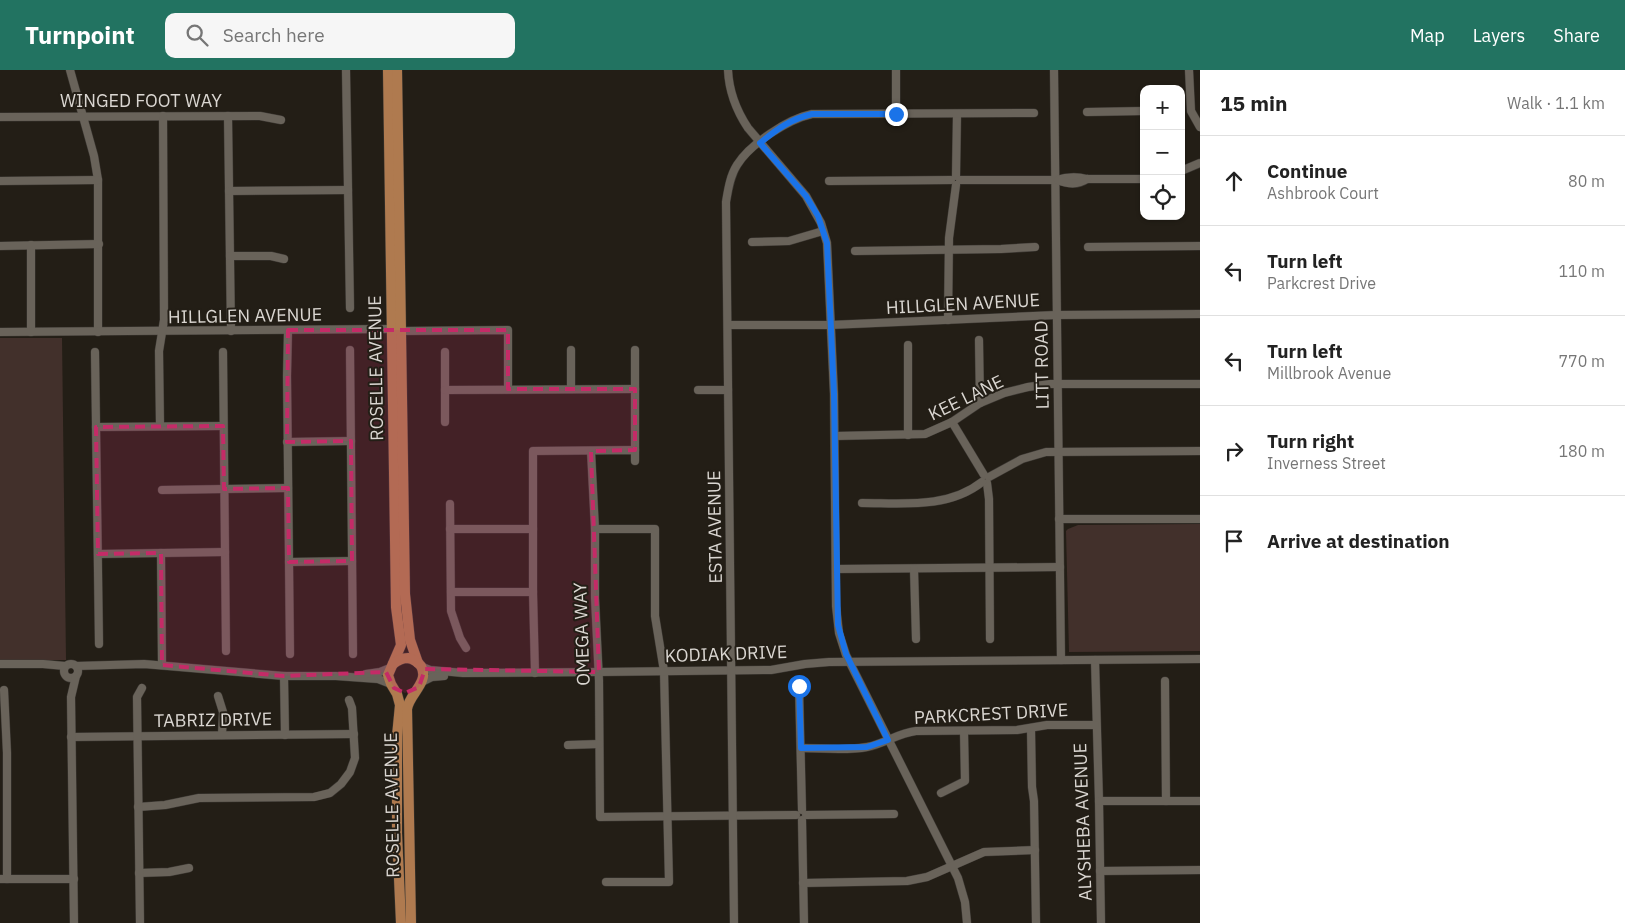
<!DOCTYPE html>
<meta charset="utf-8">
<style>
:root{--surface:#fff;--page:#f6f6f6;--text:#222;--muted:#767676;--line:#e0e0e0;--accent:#227361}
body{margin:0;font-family:"IBM Plex Sans",sans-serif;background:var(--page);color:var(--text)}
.controls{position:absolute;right:15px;top:15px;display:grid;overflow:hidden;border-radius:10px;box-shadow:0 1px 4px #0004}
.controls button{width:45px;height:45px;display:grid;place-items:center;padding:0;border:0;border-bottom:1px solid var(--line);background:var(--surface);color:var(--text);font:25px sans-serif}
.stop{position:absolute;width:15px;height:15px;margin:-11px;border:4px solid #1a73e8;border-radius:50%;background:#fff}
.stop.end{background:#1a73e8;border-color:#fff;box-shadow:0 1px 5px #0008}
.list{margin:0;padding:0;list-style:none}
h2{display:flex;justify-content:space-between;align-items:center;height:65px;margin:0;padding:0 20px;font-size:21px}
h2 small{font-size:16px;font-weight:400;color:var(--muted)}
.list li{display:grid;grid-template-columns:32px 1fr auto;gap:15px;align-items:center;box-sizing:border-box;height:90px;padding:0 20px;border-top:1px solid var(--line)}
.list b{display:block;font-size:19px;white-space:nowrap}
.list p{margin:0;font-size:16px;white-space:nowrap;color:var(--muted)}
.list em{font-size:16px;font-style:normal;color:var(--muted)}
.icon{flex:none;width:28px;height:28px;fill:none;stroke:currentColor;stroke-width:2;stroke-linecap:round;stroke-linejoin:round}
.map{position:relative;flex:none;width:1200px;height:853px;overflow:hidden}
header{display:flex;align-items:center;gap:30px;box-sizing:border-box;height:70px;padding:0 25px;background:var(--accent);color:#fff}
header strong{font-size:24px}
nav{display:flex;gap:28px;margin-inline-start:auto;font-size:18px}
.search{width:350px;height:45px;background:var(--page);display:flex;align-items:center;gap:12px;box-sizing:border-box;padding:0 18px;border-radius:10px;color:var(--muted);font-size:19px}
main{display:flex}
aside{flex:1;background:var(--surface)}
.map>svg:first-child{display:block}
</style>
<header>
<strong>Turnpoint</strong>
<div class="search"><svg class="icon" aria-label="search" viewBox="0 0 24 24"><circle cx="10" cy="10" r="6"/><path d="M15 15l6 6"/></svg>Search here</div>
<nav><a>Map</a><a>Layers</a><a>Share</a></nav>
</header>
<main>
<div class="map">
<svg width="1200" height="853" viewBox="0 0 1200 853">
<rect width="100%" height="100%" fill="#231e16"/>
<!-- green -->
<g fill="#42302b">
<polygon points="0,268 62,268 66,590 0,590"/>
<polygon points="1200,454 1200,581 1069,582 1066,461 1068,459 1078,455"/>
</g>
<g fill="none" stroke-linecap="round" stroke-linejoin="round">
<!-- minor casing -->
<g stroke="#3d3934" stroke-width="9">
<g id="minor">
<polyline points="70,0 94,86 98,110 98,262"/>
<polyline points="346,0 350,238"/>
<path d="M728,0C729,22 736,40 748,58L806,126L821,153L827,173L834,324L836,536L839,563L846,585L958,808L965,832L967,853"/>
<polyline points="896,0 896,44"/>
<polyline points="1054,0 1061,590"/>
<polyline points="1189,0 1191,41 1200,57"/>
<polyline points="1087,42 1144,41"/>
<polyline points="228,46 231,261"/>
<polyline points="0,47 260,46 281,50"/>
<polyline points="1181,101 1200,93"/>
<polyline points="956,106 957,44"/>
<path d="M960,110H1056C1066,107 1076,106 1087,109H1144"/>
<path d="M1058,110C1067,114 1078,115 1087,109"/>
<polyline points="0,111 98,110"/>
<polyline points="829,111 951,110"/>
<polyline points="229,121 348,120"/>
<polyline points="752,172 789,171 823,161"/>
<polyline points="31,175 31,262"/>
<polyline points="0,176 99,174"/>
<polyline points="1088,177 1200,176"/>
<polyline points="855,181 1001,179 1035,177"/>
<polyline points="230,186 271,186 284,189"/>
<polyline points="948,250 949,168 956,115"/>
<polyline points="728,255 830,255 1056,245 1200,244"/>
<polyline points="288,260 287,306 290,584"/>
<polyline points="402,261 508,260 508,319"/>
<polyline points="0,262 392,259"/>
<polyline points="979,270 980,333"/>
<polyline points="908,275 908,365"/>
<polyline points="350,280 353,584"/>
<polyline points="571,280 571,319"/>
<polyline points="635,280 635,380"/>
<polyline points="95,282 99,574"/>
<polyline points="223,282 226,581"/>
<polyline points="445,282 445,352"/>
<polyline points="445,320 635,319"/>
<polyline points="698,320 728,320"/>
<polyline points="952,352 984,405"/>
<polyline points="160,356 159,281 164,250 163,46"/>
<polyline points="96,357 223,356"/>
<polyline points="835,366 925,364 952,352 980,333 1004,323 1028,317 1050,314 1200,314"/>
<polyline points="287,372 351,371"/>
<polyline points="591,381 595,459 595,528 599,611 600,747 796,745"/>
<polyline points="989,407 1022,389 1046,382 1200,381"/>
<polyline points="987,413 989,429 990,569"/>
<polyline points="162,420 288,418"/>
<path d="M862,433C902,433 948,439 982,412"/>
<polyline points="450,434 451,541 460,568 466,578"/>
<polyline points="1059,449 1200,449"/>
<polyline points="450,459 533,459"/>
<polyline points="595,459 655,459 655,546 664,601 669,812 606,812"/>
<polyline points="161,483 162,595"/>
<polyline points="98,484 225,482"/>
<polyline points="289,492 352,491"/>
<polyline points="836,499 1060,497"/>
<polyline points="914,499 916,569"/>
<polyline points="451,522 533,522"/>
<polyline points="1095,590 1099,731 1101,853"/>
<circle cx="71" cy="601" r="7"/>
<polyline points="0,594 43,594 65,596"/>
<polyline points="76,596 144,594 284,606 336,606 378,609 391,614"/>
<polyline points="420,596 430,600 463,603 599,602 771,600 805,594 829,592 1200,589"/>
<polyline points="535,603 533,522 533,381 635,380 635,391"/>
<polyline points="366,604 380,602 390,598"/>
<polyline points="284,606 285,665"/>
<polyline points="1165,611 1166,731"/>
<polyline points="422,612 432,607 444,606"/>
<polyline points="799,616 802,740"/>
<polyline points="4,620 7,683 7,809"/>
<polyline points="218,626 223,642 222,665"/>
<polyline points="1031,659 1032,717 1034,731 1036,853"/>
<polyline points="71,667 354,664"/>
<polyline points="568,675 599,674"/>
<path d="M801,678C822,678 846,681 867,677C884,674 898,663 916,661L1017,660L1047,655H1095"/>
<polyline points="941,723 965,711 964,661"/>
<polyline points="1099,731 1200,731"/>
<polyline points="138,737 165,735 199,728 314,727 330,723 341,714 350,702 355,688 352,638 349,630"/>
<polyline points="806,745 894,744"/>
<polyline points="802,750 804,853"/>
<polyline points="1100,801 1200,800"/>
<polyline points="139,803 169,802 189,798"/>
<polyline points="0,809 74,809"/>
<polyline points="803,813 907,811 927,807 984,782 1035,780"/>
<polyline points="74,853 71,627 76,606"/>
<polyline points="140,853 137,627 142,618"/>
<path d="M734,853L726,132C728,120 730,106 737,95C750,74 788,49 812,44L1034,43"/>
</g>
</g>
<!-- major casing -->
<g stroke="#3d3934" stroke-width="11">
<g id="major">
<polyline points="388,0 396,537 401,575 388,605 391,614 397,624 400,635 397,666 397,763 401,853"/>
<polyline points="397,0 405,524 410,570 418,593"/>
<path d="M393,594C398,590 402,588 408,588C413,589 418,592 421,596C430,612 409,624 407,639L411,853"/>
</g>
</g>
<!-- minor -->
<use href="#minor" stroke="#69635a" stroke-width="8"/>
<!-- major -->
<use href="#major" stroke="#af7a4f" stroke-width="10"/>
</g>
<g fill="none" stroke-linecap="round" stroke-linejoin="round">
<!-- route -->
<path stroke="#1a73e8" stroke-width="6" d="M799,616L801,678L867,677L888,670L846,584L838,555L834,324L827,173L818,146L806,126L760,73C777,59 791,49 812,44H896"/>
</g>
<!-- marked area -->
<path fill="#c42b67" fill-opacity="0.2" stroke="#c42b67" stroke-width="4" stroke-dasharray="10 6" stroke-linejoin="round" d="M288,260H508V319H635V380L591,381L599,602L425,599L419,617L405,623L394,618L386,602L284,606L162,595L161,483L98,484L96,357L223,356L224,419L288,418L289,492L352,491L351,371L287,372Z"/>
<g text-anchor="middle" stroke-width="4" stroke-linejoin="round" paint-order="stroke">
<!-- street labels -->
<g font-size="18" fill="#dad6d1" stroke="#231e16">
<text x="141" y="37">WINGED FOOT WAY</text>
<text transform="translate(963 234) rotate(-3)" y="6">HILLGLEN AVENUE</text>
<text transform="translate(245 246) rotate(-1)" y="6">HILLGLEN AVENUE</text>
<text transform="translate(1042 295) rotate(-91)" y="6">LITT ROAD</text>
<text transform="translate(376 298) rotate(-91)" y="6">ROSELLE AVENUE</text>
<text transform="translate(966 328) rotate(-26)" y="6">KEE LANE</text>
<text transform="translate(715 457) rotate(-91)" y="6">ESTA AVENUE</text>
<text transform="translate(582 564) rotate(-92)" y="6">OMEGA WAY</text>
<text transform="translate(726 584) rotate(-2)" y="6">KODIAK DRIVE</text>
<text transform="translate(991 644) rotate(-3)" y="6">PARKCREST DRIVE</text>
<text transform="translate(213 650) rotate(-1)" y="6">TABRIZ DRIVE</text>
<text transform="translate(392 735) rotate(-91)" y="6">ROSELLE AVENUE</text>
<text transform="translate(1083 752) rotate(-92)" y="6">ALYSHEBA AVENUE</text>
</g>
</g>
</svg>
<div class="controls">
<button>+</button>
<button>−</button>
<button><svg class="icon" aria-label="locate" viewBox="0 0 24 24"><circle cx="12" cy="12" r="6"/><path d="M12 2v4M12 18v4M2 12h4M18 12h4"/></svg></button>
</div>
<div class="stop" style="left:799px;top:616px"></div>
<div class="stop end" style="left:896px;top:44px"></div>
</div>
<aside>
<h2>15 min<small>Walk · 1.1 km</small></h2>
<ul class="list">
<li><svg class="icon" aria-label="ahead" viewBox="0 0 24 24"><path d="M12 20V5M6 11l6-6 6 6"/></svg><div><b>Continue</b><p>Ashbrook Court</p></div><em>80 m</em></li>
<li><svg class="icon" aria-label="left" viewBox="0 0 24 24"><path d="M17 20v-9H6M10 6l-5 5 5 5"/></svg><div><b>Turn left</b><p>Parkcrest Drive</p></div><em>110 m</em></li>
<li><svg class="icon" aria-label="left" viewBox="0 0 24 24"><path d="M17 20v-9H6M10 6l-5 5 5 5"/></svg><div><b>Turn left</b><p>Millbrook Avenue</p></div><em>770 m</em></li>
<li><svg class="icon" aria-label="right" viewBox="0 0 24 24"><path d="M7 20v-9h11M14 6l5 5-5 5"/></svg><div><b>Turn right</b><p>Inverness Street</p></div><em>180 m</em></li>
<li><svg class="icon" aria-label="arrive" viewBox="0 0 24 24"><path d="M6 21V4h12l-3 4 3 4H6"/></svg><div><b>Arrive at destination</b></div></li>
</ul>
</aside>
</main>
